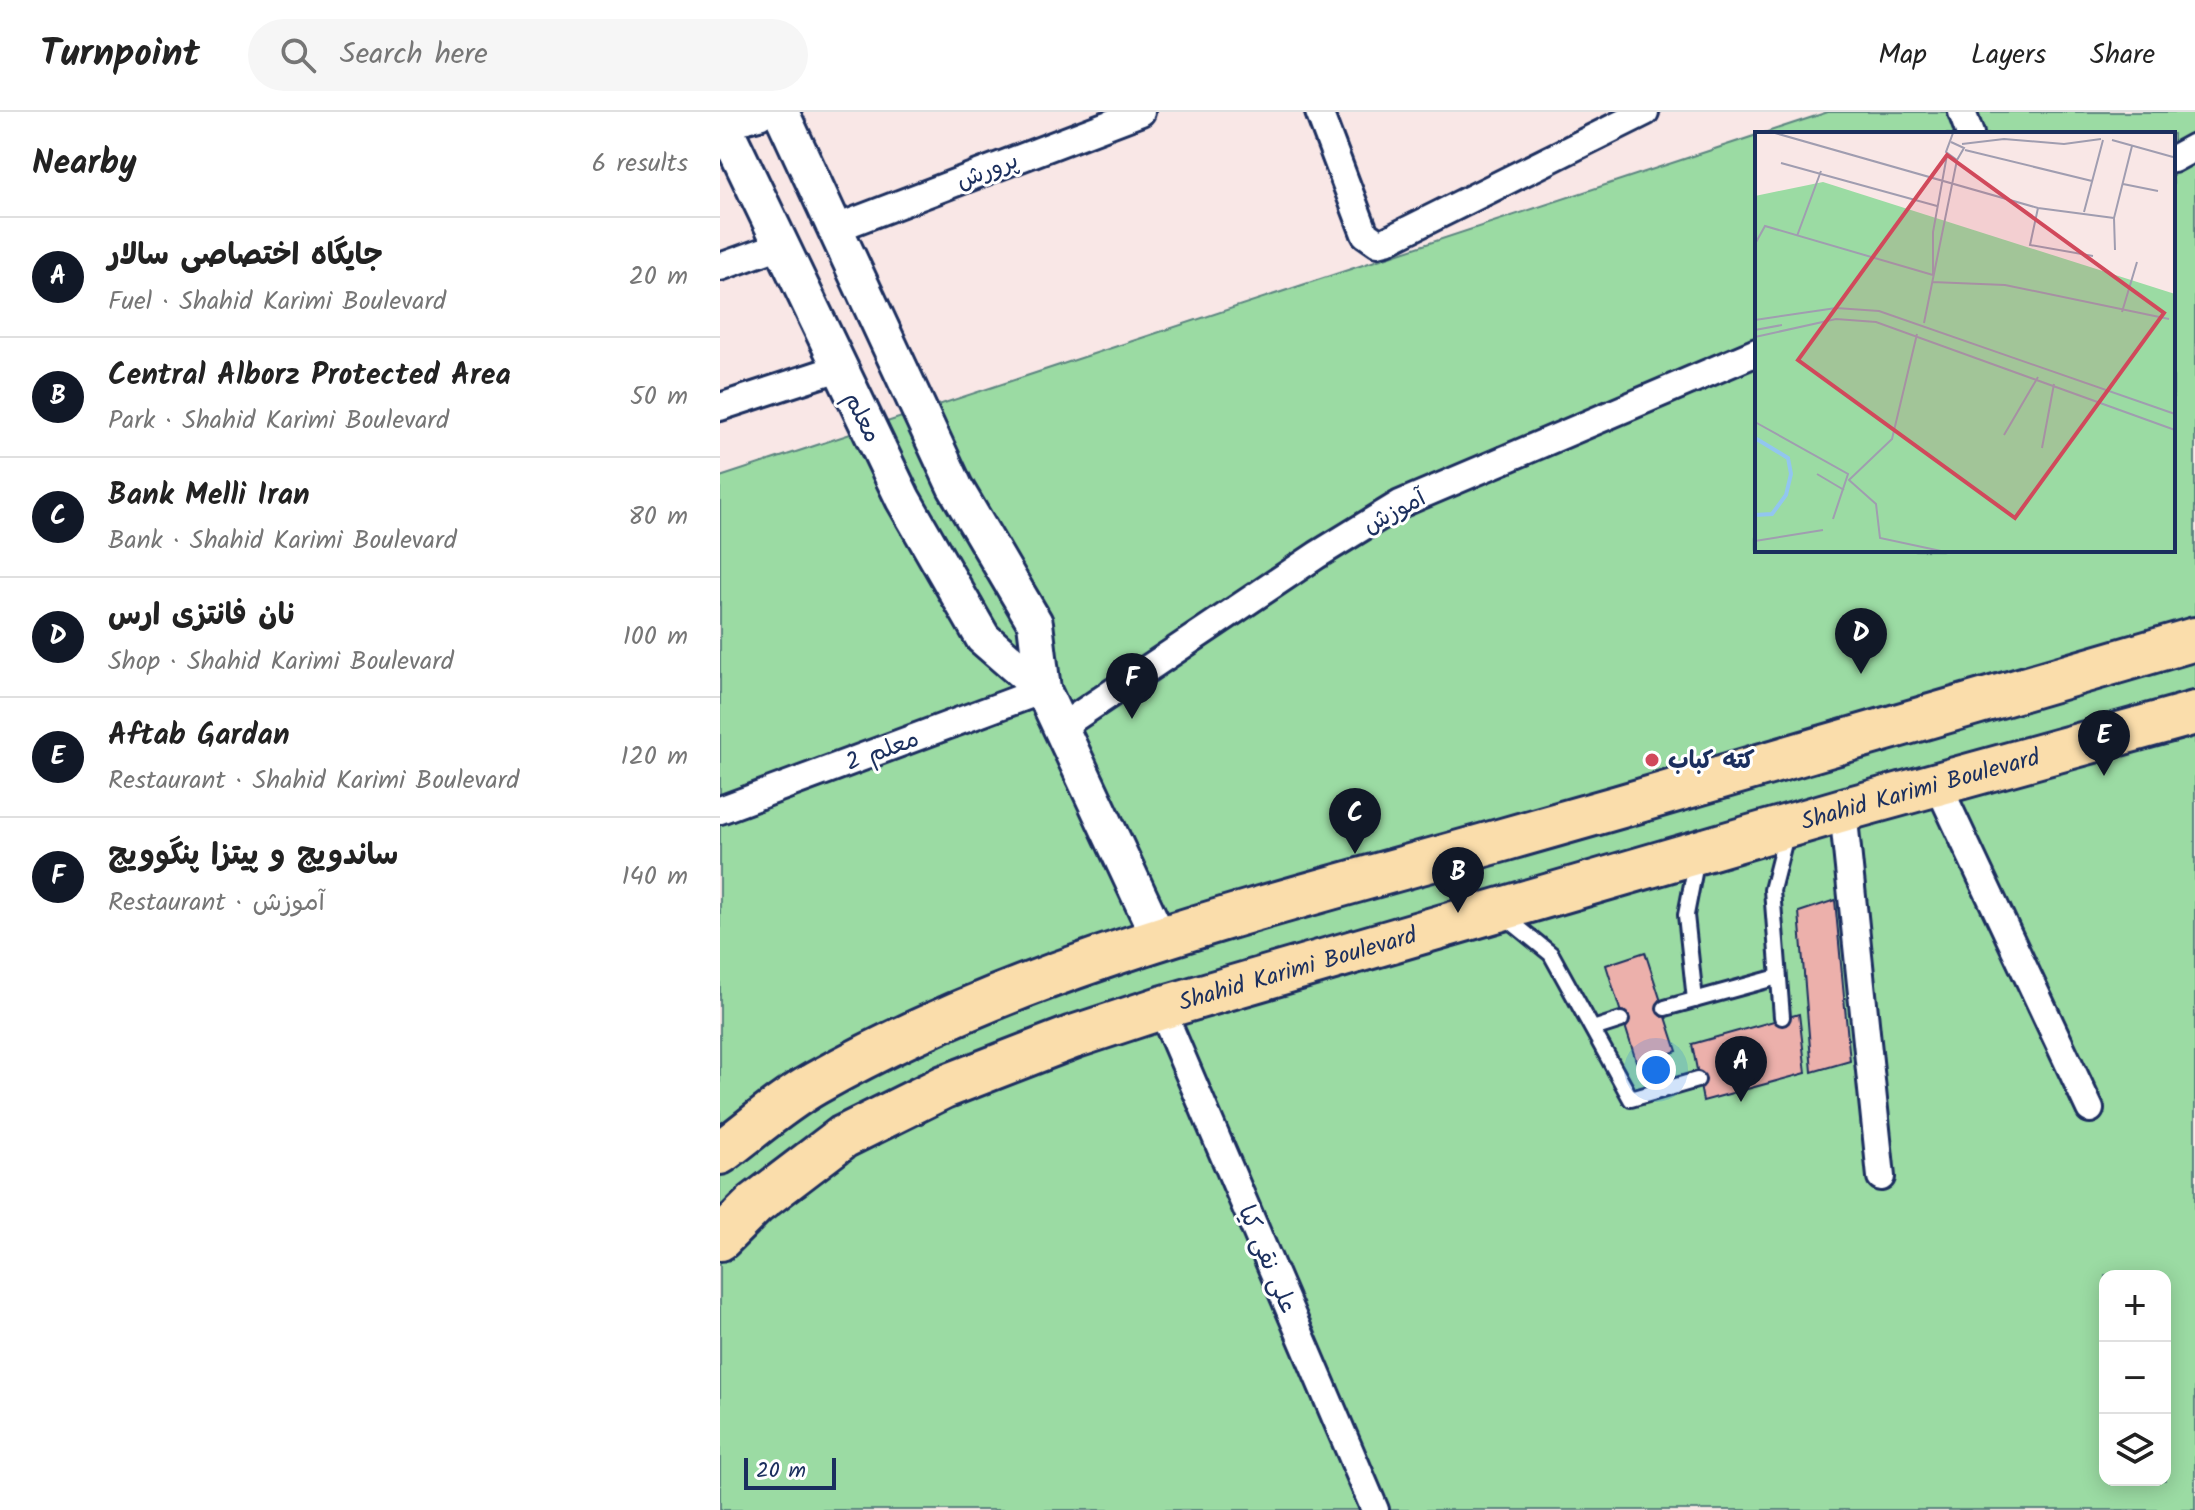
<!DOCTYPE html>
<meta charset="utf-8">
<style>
:root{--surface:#fff;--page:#f6f6f6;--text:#222;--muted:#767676;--line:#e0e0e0;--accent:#111827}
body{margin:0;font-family:Kalam,"Playpen Sans Arabic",sans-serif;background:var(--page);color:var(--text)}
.controls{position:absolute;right:24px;bottom:24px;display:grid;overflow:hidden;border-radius:16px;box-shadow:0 4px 20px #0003}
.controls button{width:72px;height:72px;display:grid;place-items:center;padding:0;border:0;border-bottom:2px solid var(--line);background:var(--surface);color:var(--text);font:40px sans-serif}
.scale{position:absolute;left:24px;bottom:20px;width:92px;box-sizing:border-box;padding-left:8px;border:4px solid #1b2f5e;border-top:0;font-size:22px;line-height:28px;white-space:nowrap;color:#1b2f5e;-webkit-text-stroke:6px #fff;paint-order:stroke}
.you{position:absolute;left:936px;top:958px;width:28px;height:28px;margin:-20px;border:6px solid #fff;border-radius:50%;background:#1a73e8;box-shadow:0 0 0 12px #1a73e833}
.badge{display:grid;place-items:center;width:52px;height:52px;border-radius:50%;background:var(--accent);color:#fff;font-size:26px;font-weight:700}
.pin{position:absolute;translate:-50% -66px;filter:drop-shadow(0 2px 4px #0008)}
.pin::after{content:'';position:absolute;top:42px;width:28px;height:24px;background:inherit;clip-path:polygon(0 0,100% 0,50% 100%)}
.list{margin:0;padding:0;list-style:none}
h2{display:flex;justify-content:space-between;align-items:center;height:104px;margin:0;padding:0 32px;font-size:34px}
h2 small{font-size:26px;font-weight:400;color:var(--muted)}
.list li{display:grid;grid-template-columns:52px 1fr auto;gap:24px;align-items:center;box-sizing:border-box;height:120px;padding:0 32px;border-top:2px solid var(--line)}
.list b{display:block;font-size:30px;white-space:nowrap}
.list p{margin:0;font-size:26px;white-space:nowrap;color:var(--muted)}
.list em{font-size:26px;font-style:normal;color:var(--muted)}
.icon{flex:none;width:44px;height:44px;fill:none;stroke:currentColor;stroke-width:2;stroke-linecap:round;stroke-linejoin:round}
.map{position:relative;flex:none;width:1475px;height:1398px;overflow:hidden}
header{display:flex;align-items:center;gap:48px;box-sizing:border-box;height:112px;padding:0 40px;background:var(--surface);border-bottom:2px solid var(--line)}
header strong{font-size:38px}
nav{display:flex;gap:44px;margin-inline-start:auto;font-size:28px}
.search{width:560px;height:72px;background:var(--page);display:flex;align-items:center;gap:20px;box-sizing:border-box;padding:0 28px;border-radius:44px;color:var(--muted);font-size:30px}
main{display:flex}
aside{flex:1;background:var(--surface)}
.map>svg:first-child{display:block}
</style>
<header>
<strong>Turnpoint</strong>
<div class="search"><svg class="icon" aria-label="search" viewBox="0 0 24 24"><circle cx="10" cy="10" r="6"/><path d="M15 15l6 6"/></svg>Search here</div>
<nav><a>Map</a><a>Layers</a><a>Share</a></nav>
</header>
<main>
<aside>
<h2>Nearby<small>6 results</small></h2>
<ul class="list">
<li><span class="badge">A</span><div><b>جایگاه اختصاصی سالار</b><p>Fuel · Shahid Karimi Boulevard</p></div><em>20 m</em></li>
<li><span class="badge">B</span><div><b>Central Alborz Protected Area</b><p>Park · Shahid Karimi Boulevard</p></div><em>50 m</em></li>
<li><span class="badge">C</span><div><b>Bank Melli Iran</b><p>Bank · Shahid Karimi Boulevard</p></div><em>80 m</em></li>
<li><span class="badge">D</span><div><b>نان فانتزی ارس</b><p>Shop · Shahid Karimi Boulevard</p></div><em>100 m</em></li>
<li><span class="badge">E</span><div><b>Aftab Gardan</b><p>Restaurant · Shahid Karimi Boulevard</p></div><em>120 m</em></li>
<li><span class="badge">F</span><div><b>ساندویچ و پیتزا پنگوویچ</b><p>Restaurant · آموزش</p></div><em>140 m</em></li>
</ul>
</aside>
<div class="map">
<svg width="1475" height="1398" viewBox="0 0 1475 1398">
<rect width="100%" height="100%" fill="#f9e7e6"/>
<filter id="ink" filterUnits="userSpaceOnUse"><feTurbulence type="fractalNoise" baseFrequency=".0125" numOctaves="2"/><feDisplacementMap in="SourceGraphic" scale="16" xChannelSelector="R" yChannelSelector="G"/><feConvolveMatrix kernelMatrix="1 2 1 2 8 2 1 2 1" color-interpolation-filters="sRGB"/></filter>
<g filter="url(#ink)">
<!-- green -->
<path fill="#9bdba3" stroke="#5b8580" stroke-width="2" fill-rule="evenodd" d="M1108,0H1475V1398H0V365L1037,23V438H1453V22H1041ZM1385,1164H1445V1368H1385Z"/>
<!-- building -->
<g fill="#ecb0ab" stroke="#1b2f5e" stroke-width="2">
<polygon points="1115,788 1130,949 1092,960 1079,800"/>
<polygon points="925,840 957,939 917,952 886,853"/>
<polygon points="1079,902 1086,961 983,989 972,932"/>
</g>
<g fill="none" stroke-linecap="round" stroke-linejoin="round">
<!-- service casing -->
<g stroke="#1b2f5e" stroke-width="20">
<g id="service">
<polyline points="783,803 831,842 911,987 977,968"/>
<polyline points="975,888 966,803 977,746"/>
<polyline points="945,896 1058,865"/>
<polyline points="1062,905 1052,778 1067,719"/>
<polyline points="873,917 901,908"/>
</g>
</g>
<!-- minor casing -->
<g stroke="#1b2f5e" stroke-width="32">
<g id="minor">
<polyline points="599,0 645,122 658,131 666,129 925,0"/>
<polyline points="1242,0 1250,22"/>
<polyline points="1453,47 1475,35"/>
<polyline points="114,117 421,0"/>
<polyline points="0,155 61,133"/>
<polyline points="0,295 119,256"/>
<polyline points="341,615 597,443 680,392 1037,240"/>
<polyline points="1218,673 1370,997"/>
<polyline points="0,698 323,578"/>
<polyline points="1123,698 1161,1065"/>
<polyline points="441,896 655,1398"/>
</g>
</g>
<!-- tertiary casing -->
<g stroke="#1b2f5e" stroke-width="40">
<g id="tertiary">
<polyline points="61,0 235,375 315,511 323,578 439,826"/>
<polyline points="0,1 22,4 38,0"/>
<polyline points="0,5 183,387 263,526 323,578"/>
</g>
</g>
<!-- primary casing -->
<g stroke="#1b2f5e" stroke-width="48">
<g id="primary">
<path d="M0,1041C31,1018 62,990 96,971C310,850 551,794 786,727C1016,662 1245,594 1475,527"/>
<path id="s1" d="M0,1127L35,1092L123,1025L224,975L353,925L441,896L1123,698L1475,601"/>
</g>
</g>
<!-- service -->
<use href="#service" stroke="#fff" stroke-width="14"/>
<!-- minor -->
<use href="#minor" stroke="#fff" stroke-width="26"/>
<!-- tertiary -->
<use href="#tertiary" stroke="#fff" stroke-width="34"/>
<!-- primary -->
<use href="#primary" stroke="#faddab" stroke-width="42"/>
</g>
</g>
<!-- markers -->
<circle fill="#d1495b" stroke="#fff" stroke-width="3" cx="932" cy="648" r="8"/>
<g text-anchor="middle" stroke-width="6" stroke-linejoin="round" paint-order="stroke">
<!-- street labels -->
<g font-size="24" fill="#1b2f5e" stroke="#fff">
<text transform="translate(267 58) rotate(-21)" y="8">پرورش</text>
<text transform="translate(143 305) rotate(64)" y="8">معلم</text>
<text transform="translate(674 399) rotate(-28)" y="8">آموزش</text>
<text transform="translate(162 638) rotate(-20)" y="8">معلم 2</text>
<text dy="8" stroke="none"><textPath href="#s1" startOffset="1294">Shahid Karimi Boulevard</textPath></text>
<text dy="8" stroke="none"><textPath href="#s1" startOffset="646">Shahid Karimi Boulevard</textPath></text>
<text transform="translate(548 1147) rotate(67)" y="8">علی نقی کیا</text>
</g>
<!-- poi labels -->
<g font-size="24" font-weight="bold" fill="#1b2f5e" stroke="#fff" text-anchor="start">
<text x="948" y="656">کته کباب</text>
</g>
</g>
<!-- overview -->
<g transform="translate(1035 20)">
<rect width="420" height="420" fill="#f9e7e6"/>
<path d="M68,50L420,162V419H0V64Z" fill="#9bdba3"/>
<path fill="none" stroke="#92c6ef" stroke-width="4" d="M0,306L33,326L36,342L31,363L17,382L0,383"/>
<path fill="none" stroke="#a09db0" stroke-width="2" d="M20,1L283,76L359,86M357,8L418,25M196,10L209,16L202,28L191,20L198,1M207,12L249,7L309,12L346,7M210,18L337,49M26,31L182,74M368,52L403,59M283,76L275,113L338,124M329,80L348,8M42,104L66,39M0,112L10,94L178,143M360,118L359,86L377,14M178,143V100L192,23M177,150L250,153L414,187M367,180L382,130M0,188L81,176L124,179L420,282M169,191L202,28M0,198L27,193M162,202L137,307L94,348L121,372L125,406L186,419M0,205L81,187L121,190L420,298M0,290L93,342L78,387M249,303L283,245M287,316L299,252M62,342L89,358M0,409L68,398"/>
<path fill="#d1495b" fill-opacity="0.15" stroke="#d1495b" stroke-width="4" d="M192,23L409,181L260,386L43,228Z"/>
<rect width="420" height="420" fill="none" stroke="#1b2f5e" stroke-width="4"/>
</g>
</svg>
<div class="controls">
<button>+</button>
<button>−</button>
<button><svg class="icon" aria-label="layers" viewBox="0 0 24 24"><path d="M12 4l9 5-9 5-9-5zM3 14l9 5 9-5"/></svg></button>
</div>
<div class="scale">20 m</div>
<div class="you"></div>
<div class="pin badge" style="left:1021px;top:990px">A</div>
<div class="pin badge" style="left:738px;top:801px">B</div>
<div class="pin badge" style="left:635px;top:742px">C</div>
<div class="pin badge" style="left:1141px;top:562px">D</div>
<div class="pin badge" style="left:1384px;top:664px">E</div>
<div class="pin badge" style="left:412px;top:607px">F</div>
</div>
</main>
